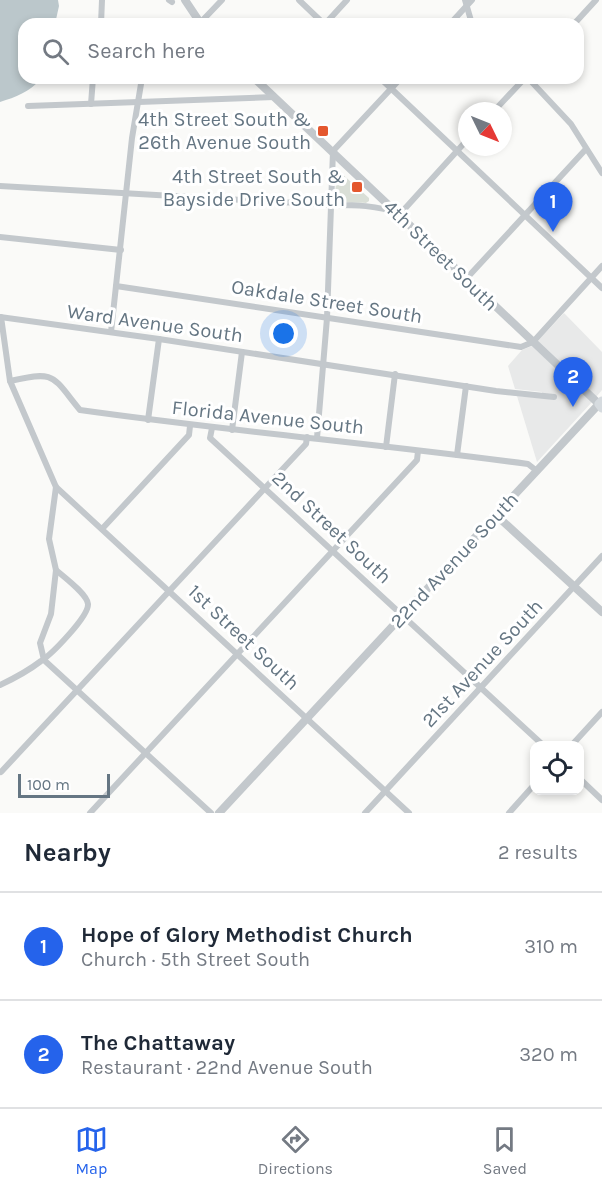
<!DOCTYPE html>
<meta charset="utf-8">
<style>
:root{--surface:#fff;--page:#f6f6f7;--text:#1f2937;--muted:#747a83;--line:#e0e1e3;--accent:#2563eb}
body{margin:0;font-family:Karla,sans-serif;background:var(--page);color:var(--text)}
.controls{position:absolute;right:18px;bottom:18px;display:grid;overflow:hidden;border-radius:12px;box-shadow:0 3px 9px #0003}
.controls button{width:54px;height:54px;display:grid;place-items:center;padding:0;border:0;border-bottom:2px solid var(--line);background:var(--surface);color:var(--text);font:30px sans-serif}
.compass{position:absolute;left:458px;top:102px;width:54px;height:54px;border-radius:50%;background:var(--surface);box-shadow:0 3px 9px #0003;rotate:133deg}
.scale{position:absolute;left:18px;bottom:15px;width:92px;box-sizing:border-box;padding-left:6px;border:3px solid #657683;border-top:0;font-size:16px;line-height:21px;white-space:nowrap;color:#657683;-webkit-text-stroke:4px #fff;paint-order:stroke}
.you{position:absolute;left:284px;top:334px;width:21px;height:21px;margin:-15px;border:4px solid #fff;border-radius:50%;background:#1a73e8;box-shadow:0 0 0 9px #1a73e833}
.badge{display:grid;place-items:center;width:39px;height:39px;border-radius:50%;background:var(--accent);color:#fff;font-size:20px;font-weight:700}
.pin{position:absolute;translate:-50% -50px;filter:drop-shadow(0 2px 3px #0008)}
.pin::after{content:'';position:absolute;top:32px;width:21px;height:18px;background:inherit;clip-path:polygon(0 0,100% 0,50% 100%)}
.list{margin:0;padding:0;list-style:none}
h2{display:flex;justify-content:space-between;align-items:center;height:78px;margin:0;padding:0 24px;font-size:26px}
h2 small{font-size:20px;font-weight:400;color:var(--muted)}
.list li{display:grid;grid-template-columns:39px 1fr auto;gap:18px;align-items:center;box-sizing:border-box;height:108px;padding:0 24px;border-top:2px solid var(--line)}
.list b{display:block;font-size:22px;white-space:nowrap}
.list p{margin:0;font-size:20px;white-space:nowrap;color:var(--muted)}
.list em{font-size:20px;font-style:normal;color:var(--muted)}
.icon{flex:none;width:33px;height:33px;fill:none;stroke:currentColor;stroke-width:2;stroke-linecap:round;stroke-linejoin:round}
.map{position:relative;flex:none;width:602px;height:813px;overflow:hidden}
.search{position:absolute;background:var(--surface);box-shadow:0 3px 9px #0003;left:18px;right:18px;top:18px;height:66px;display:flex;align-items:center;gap:15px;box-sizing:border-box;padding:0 21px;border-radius:18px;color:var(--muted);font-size:22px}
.sheet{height:294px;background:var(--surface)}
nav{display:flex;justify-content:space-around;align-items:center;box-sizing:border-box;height:84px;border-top:2px solid var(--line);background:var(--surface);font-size:16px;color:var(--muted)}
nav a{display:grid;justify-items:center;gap:3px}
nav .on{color:var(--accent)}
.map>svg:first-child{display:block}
</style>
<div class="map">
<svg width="602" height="813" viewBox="0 0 602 813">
<rect width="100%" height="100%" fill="#fafaf8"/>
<!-- built -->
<g fill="#e8e9e9">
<polygon points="564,313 602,352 602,390 596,397 537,342"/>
<polygon points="532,346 592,402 537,462 517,396 542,398 542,392 515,389 508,366 522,350"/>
</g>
<!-- green -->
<path fill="#dadfd7" d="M341,173L369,198V201L366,203C356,202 343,205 335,197L336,181Z"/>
<!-- water -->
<path fill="#bbc7cb" d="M0,0H58L59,6L55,24H24V78L41,79C29,92 16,97 0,102Z"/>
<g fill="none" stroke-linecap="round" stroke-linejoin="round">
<!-- minor -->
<g stroke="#c3c8cc" stroke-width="6">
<polyline points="169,0 172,2"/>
<polyline points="299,0 324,24"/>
<polyline points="465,0 472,24"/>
<polyline points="200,23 222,0"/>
<polyline points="101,24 102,0"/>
<polyline points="325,24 347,0"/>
<polyline points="450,24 472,0"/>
<polyline points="574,24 596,0"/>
<polyline points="380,78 602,288"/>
<polyline points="528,78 571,124 602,173"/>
<polyline points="91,104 93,78"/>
<polyline points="28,106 274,97"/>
<polyline points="494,111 525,78"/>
<path d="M0,186L331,205C355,205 377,205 400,214L467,140"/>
<polyline points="0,237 121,250"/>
<polyline points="466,279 586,149"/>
<polyline points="116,286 521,347 533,342 602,266"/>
<polyline points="0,317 159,339 496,391 554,397"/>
<polyline points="1,317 10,381 56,487 409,813"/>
<polyline points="111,332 132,138 142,78"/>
<path d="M10,381C56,370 52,376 80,410C229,431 379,444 528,464L537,471"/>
<polyline points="148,420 159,339"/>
<polyline points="212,428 210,438 544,746"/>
<polyline points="232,430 242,352"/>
<polyline points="317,438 327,318 333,151 401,78"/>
<polyline points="386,447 395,374"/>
<polyline points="457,455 466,386"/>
<polyline points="102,529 189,435 190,426"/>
<polyline points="44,660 211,813"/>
<polyline points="44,660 40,643 51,614 56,570 49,539 56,487"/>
<path d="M0,685C15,678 28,671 41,661C52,654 89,616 88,604C87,594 64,577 56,570"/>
<polyline points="571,746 602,712"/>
<polyline points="1,772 306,444 307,437"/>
<polyline points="580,779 602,800"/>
<polyline points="90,813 417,460 418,451"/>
<polyline points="365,813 602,556"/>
<polyline points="509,813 534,785"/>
</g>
<!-- tertiary -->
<g stroke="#c3c8cc" stroke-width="8">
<polyline points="185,0 201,24"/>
<polyline points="496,515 602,612"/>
<polyline points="219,813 599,404 254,78"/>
</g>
<!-- secondary -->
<polyline stroke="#d6dbdf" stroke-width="9" points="602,401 599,404 602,408"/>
</g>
<!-- markers -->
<g fill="#e4572e" stroke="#fff" stroke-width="2">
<rect x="317" y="125" width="12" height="12" rx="3"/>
<rect x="351" y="181" width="12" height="12" rx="3"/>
</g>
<g text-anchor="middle" stroke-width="6" stroke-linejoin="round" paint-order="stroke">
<!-- poi labels -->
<g font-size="20" fill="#657683" stroke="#fff" text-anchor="end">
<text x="311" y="126">4th Street South &amp;<tspan x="311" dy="23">26th Avenue South</tspan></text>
<text x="345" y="183">4th Street South &amp;<tspan x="345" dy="23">Bayside Drive South</tspan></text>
</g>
<!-- street labels -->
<g font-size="20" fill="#657683" stroke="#fff">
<text transform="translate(441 255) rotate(44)" y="7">4th Street South</text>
<text transform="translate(327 301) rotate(9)" y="7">Oakdale Street South</text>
<text transform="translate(155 323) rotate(8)" y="7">Ward Avenue South</text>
<text transform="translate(268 417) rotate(6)" y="7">Florida Avenue South</text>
<text transform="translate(332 527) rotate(43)" y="7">2nd Street South</text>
<text transform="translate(454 560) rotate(-47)" y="7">22nd Avenue South</text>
<text transform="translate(244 637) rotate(43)" y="7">1st Street South</text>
<text transform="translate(482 663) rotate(-47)" y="7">21st Avenue South</text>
</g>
</g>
</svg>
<div class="controls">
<button><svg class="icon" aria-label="locate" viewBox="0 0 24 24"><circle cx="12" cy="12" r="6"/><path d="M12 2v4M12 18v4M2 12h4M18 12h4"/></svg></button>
</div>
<svg class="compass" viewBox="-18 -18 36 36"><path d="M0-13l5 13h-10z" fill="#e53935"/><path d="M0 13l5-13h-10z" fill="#747a83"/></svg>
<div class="scale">100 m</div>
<div class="you"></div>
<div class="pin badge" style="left:553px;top:232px">1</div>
<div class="pin badge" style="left:573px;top:407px">2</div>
<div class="search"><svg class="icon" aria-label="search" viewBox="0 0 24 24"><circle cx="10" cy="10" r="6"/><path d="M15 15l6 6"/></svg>Search here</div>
</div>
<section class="sheet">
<h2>Nearby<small>2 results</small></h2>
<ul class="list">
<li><span class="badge">1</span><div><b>Hope of Glory Methodist Church</b><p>Church · 5th Street South</p></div><em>310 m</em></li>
<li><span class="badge">2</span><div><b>The Chattaway</b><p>Restaurant · 22nd Avenue South</p></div><em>320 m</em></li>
</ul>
</section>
<nav>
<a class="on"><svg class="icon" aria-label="map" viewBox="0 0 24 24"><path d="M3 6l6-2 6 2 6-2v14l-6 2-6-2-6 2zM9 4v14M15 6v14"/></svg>Map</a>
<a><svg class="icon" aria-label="directions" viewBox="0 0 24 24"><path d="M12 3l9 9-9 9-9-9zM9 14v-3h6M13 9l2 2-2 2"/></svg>Directions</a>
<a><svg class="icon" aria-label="saved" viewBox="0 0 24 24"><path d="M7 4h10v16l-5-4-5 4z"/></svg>Saved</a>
</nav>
